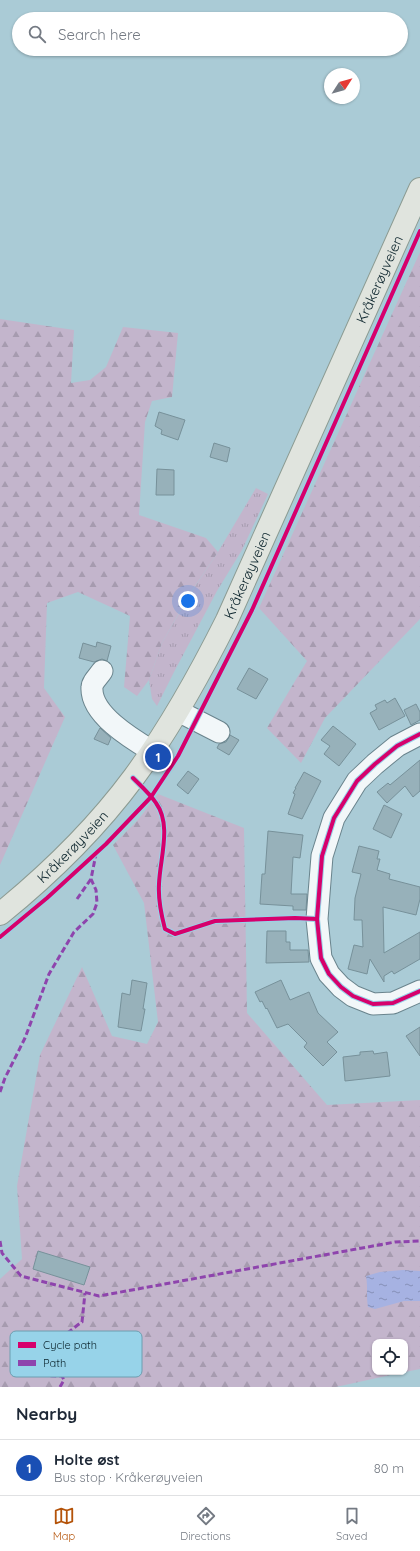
<!DOCTYPE html>
<meta charset="utf-8">
<style>
:root{--surface:#fff;--page:#f6f6f7;--text:#1f2937;--muted:#747a83;--line:#e0e1e3;--accent:#b45309}
body{margin:0;font-family:Quicksand,sans-serif;background:var(--page);color:var(--text)}
.controls{position:absolute;right:12px;bottom:12px;display:grid;overflow:hidden;border-radius:8px;box-shadow:0 1px 3px #0004}
.controls button{width:36px;height:36px;display:grid;place-items:center;padding:0;border:0;border-bottom:1px solid var(--line);background:var(--surface);color:var(--text);font:20px sans-serif}
.compass{position:absolute;left:324px;top:68px;width:36px;height:36px;border-radius:50%;background:var(--surface);box-shadow:0 1px 3px #0004;rotate:54deg}
.you{position:absolute;left:188px;top:601px;width:14px;height:14px;margin:-10px;border:3px solid #fff;border-radius:50%;background:#1a73e8;box-shadow:0 0 0 6px #1a73e833}
.badge{display:grid;place-items:center;width:26px;height:26px;border-radius:50%;background:var(--accent);color:#fff;font-size:13px;font-weight:700}
.pin{position:absolute;translate:-50% -50%;border:2px solid #fff;box-shadow:0 1px 4px #0006}
.list{margin:0;padding:0;list-style:none}
h2{display:flex;justify-content:space-between;align-items:center;height:52px;margin:0;padding:0 16px;font-size:17px}
h2 small{font-size:13px;font-weight:400;color:var(--muted)}
.list li{display:grid;grid-template-columns:26px 1fr auto;gap:12px;align-items:center;box-sizing:border-box;height:56px;padding:0 16px;border-top:1px solid var(--line)}
.list b{display:block;font-size:15px;white-space:nowrap}
.list p{margin:0;font-size:13px;white-space:nowrap;color:var(--muted)}
.list em{font-size:13px;font-style:normal;color:var(--muted)}
.icon{flex:none;width:22px;height:22px;fill:none;stroke:currentColor;stroke-width:2;stroke-linecap:round;stroke-linejoin:round}
.map{position:relative;flex:none;width:420px;height:1387px;overflow:hidden}
.search{position:absolute;background:var(--surface);box-shadow:0 1px 3px #0004;left:12px;right:12px;top:12px;height:44px;display:flex;align-items:center;gap:10px;box-sizing:border-box;padding:0 14px;border-radius:22px;color:var(--muted);font-size:15px}
.sheet{height:108px;background:var(--surface)}
nav{display:flex;justify-content:space-around;align-items:center;box-sizing:border-box;height:56px;border-top:1px solid var(--line);background:var(--surface);font-size:11px;color:var(--muted)}
nav a{display:grid;justify-items:center;gap:2px}
nav .on{color:var(--accent)}
.map>svg:first-child{display:block}
</style>
<div class="map">
<svg width="420" height="1387" viewBox="0 0 420 1387">
<defs>
<pattern id="grass-tufts" width="24" height="20" patternUnits="userSpaceOnUse"><rect width="24" height="20" fill="#c3b5cc"/><path d="M3 7l-1-3M5 7V3M7 7l1-3M15 17l-1-3M17 17v-4M19 17l1-3" fill="none" stroke="#a69baf"/></pattern>
<pattern id="forest-firs" width="22" height="20" patternUnits="userSpaceOnUse"><rect width="22" height="20" fill="#c3b5cc"/><path d="M5 1l3.5 6h-7zM16 11l3.5 6h-7z" fill="#a69baf"/></pattern>
<pattern id="water-ripples" width="26" height="14" patternUnits="userSpaceOnUse"><rect width="26" height="14" fill="#a6b2e2"/><path d="M2 4q2-2 4 0t4 0M15 11q2-2 4 0t4 0" fill="none" stroke="#8590b7"/></pattern>
</defs>
<rect width="100%" height="100%" fill="#aacbd6"/>
<!-- grass -->
<polygon fill="url(#grass-tufts)" points="256,488 268,494 242,550 217,591 174,672 157,706 152,699 149,680 162,643 190,594 218,552"/>
<!-- forest -->
<g fill="url(#forest-firs)">
<polygon points="420,252 420,619 325,718 301,763 267,728 307,661 259,608"/>
<polygon points="0,319 74,330 71,383 90,380 106,367 123,327 178,333 172,397 152,401 145,422 139,515 206,538 218,552 189,595 162,643 149,680 137,696 124,687 130,616 78,592 47,603 44,688 65,717 0,865"/>
<polygon points="158,794 244,828 247,1013 327,1105 420,1100 420,1369 405,1372 405,1342 375,1342 375,1372 404,1372 336,1387 0,1387 0,1279 22,1259 17,1186 40,1055 82,967 112,1036 147,1044 158,1022 144,903 113,845 137,821"/>
</g>
<!-- water -->
<path fill="url(#water-ripples)" d="M403,1270L420,1271V1301H404L375,1309L368,1307C366,1296 368,1287 366,1276L380,1272Z"/>
<!-- building -->
<g fill="#97b1ba" stroke="#77919a">
<polygon points="159,412 185,420 178,440 161,434 162,430 155,426"/>
<polygon points="214,443 230,448 227,462 210,457"/>
<polygon points="157,469 174,470 174,495 156,495"/>
<polygon points="97,642 111,646 107,661 102,659 94,662 79,658 83,643 96,647"/>
<polygon points="249,668 268,679 256,699 237,689"/>
<polygon points="395,698 405,716 379,730 370,713 377,709 375,705 385,700 387,703"/>
<polygon points="416,704 420,712 420,720 411,725 404,710"/>
<polygon points="333,726 356,744 339,766 324,754 330,746 321,740"/>
<polygon points="100,728 111,738 108,745 94,739"/>
<polygon points="230,735 239,740 229,755 217,748 219,744 226,742"/>
<polygon points="420,760 420,791 413,797 405,786 387,803 377,792 388,783 390,785"/>
<polygon points="188,771 199,779 188,794 177,785"/>
<polygon points="304,772 321,781 302,819 288,814 295,794 293,793 296,788 295,788"/>
<polygon points="384,805 402,814 391,838 373,829"/>
<polygon points="268,831 303,835 300,858 293,857 291,894 307,894 306,910 293,910 293,906 260,904 262,874 265,874"/>
<polygon points="359,846 379,851 377,859 380,859 377,870 390,874 389,879 420,887 420,899 416,915 383,907 384,953 420,932 420,959 394,974 392,971 384,976 384,982 370,959 367,974 348,969 354,945 363,947 362,920 354,920 355,898 361,874 352,872"/>
<polygon points="267,931 286,931 286,942 290,942 290,950 308,950 309,962 266,963"/>
<polygon points="132,980 147,983 143,1009 145,1009 141,1031 118,1027 122,993 130,995"/>
<polygon points="281,980 290,1000 309,992 318,1013 338,1032 327,1042 337,1052 323,1066 304,1047 307,1043 288,1024 277,1028 267,1008 266,1009 262,1001 260,1002 255,992"/>
<polygon points="420,1027 420,1056 406,1036"/>
<polygon points="373,1051 374,1054 387,1052 390,1076 345,1081 343,1057 360,1055 360,1052"/>
<polygon points="38,1251 90,1267 84,1285 33,1269"/>
</g>
<g fill="none" stroke-linecap="round" stroke-linejoin="round">
<!-- minor casing -->
<g stroke="#6a848d" stroke-width="23">
<g id="minor">
<path d="M102,671C99,676 92,682 92,687C90,714 132,739 152,751"/>
<polyline points="178,711 219,732"/>
<polyline points="420,734 397,746 375,764 357,781 334,818 322,856 317,919 321,958 329,974 341,987 353,996 373,1004 393,1003 420,991"/>
</g>
</g>
<!-- major casing -->
<g stroke="#8c9b92" stroke-width="24">
<g id="major">
<path id="s1" d="M0,914C48,875 97,827 134,777C170,728 200,674 227,620L420,189"/>
</g>
</g>
<!-- minor -->
<use href="#minor" stroke="#f2f7f9" stroke-width="21"/>
<!-- major -->
<use href="#major" stroke="#e0e4de" stroke-width="22"/>
<!-- quiet -->
<g stroke="#8e44ad" stroke-width="3" stroke-dasharray="6 3" stroke-linecap="butt">
<polyline points="77,899 91,879"/>
<polyline points="0,1092 5,1078 25,1038 49,974 74,932 93,914 97,903 96,890 91,879 96,854"/>
<polyline points="0,1241 2,1253 21,1276 99,1296 395,1242 420,1241"/>
<path d="M60,1387L64,1380L62,1376C45,1376 37,1376 24,1364C34,1345 51,1344 67,1333C72,1330 77,1325 82,1322L85,1293"/>
</g>
<!-- cycleway casing -->
<g stroke="#97d3e9" stroke-width="6">
<g id="cycleway">
<polyline points="420,734 397,746 375,764 357,781 334,818 322,856 317,919 321,958 329,974 341,987 353,996 373,1004 393,1003 420,991"/>
<path d="M133,778C141,786 150,794 156,803C172,825 160,858 159,884C158,899 161,914 165,929L175,934L215,921L295,918L317,919"/>
<polyline points="0,937 47,898 106,844 151,797 178,756 252,610 420,231"/>
</g>
</g>
<!-- cycleway -->
<use href="#cycleway" stroke="#d6006c" stroke-width="4"/>
</g>
<g text-anchor="middle" stroke-width="3.5" stroke-linejoin="round" paint-order="stroke">
<!-- street labels -->
<g font-size="14" fill="#0a232b" stroke="#97d3e9">
<text dy="5" stroke="none"><textPath href="#s1" startOffset="748">Kråkerøyveien</textPath></text>
<text dy="5" stroke="none"><textPath href="#s1" startOffset="424">Kråkerøyveien</textPath></text>
<text dy="5" stroke="none"><textPath href="#s1" startOffset="99">Kråkerøyveien</textPath></text>
</g>
</g>
<!-- legend -->
<rect x="10" y="1331" width="132" height="46" rx="6" fill="#97d3e9" stroke="#6d9eb0" stroke-width="1"/>
<rect x="18" y="1342" width="18" height="6" fill="#d6006c"/>
<rect x="18" y="1360" width="18" height="6" fill="#8e44ad"/>
<g font-size="11" fill="#0a232b">
<text x="43" y="1349">Cycle path</text>
<text x="43" y="1367">Path</text>
</g>
</svg>
<div class="controls">
<button><svg class="icon" aria-label="locate" viewBox="0 0 24 24"><circle cx="12" cy="12" r="6"/><path d="M12 2v4M12 18v4M2 12h4M18 12h4"/></svg></button>
</div>
<svg class="compass" viewBox="-18 -18 36 36"><path d="M0-13l5 13h-10z" fill="#e53935"/><path d="M0 13l5-13h-10z" fill="#747a83"/></svg>
<div class="you"></div>
<div class="pin badge" style="left:158px;top:757px;background:#1a4fb4">1</div>
<div class="search"><svg class="icon" aria-label="search" viewBox="0 0 24 24"><circle cx="10" cy="10" r="6"/><path d="M15 15l6 6"/></svg>Search here</div>
</div>
<section class="sheet">
<h2>Nearby<small></small></h2>
<ul class="list">
<li><span class="badge" style="background:#1a4fb4">1</span><div><b>Holte øst</b><p>Bus stop · Kråkerøyveien</p></div><em>80 m</em></li>
</ul>
</section>
<nav>
<a class="on"><svg class="icon" aria-label="map" viewBox="0 0 24 24"><path d="M3 6l6-2 6 2 6-2v14l-6 2-6-2-6 2zM9 4v14M15 6v14"/></svg>Map</a>
<a><svg class="icon" aria-label="directions" viewBox="0 0 24 24"><path d="M12 3l9 9-9 9-9-9zM9 14v-3h6M13 9l2 2-2 2"/></svg>Directions</a>
<a><svg class="icon" aria-label="saved" viewBox="0 0 24 24"><path d="M7 4h10v16l-5-4-5 4z"/></svg>Saved</a>
</nav>
